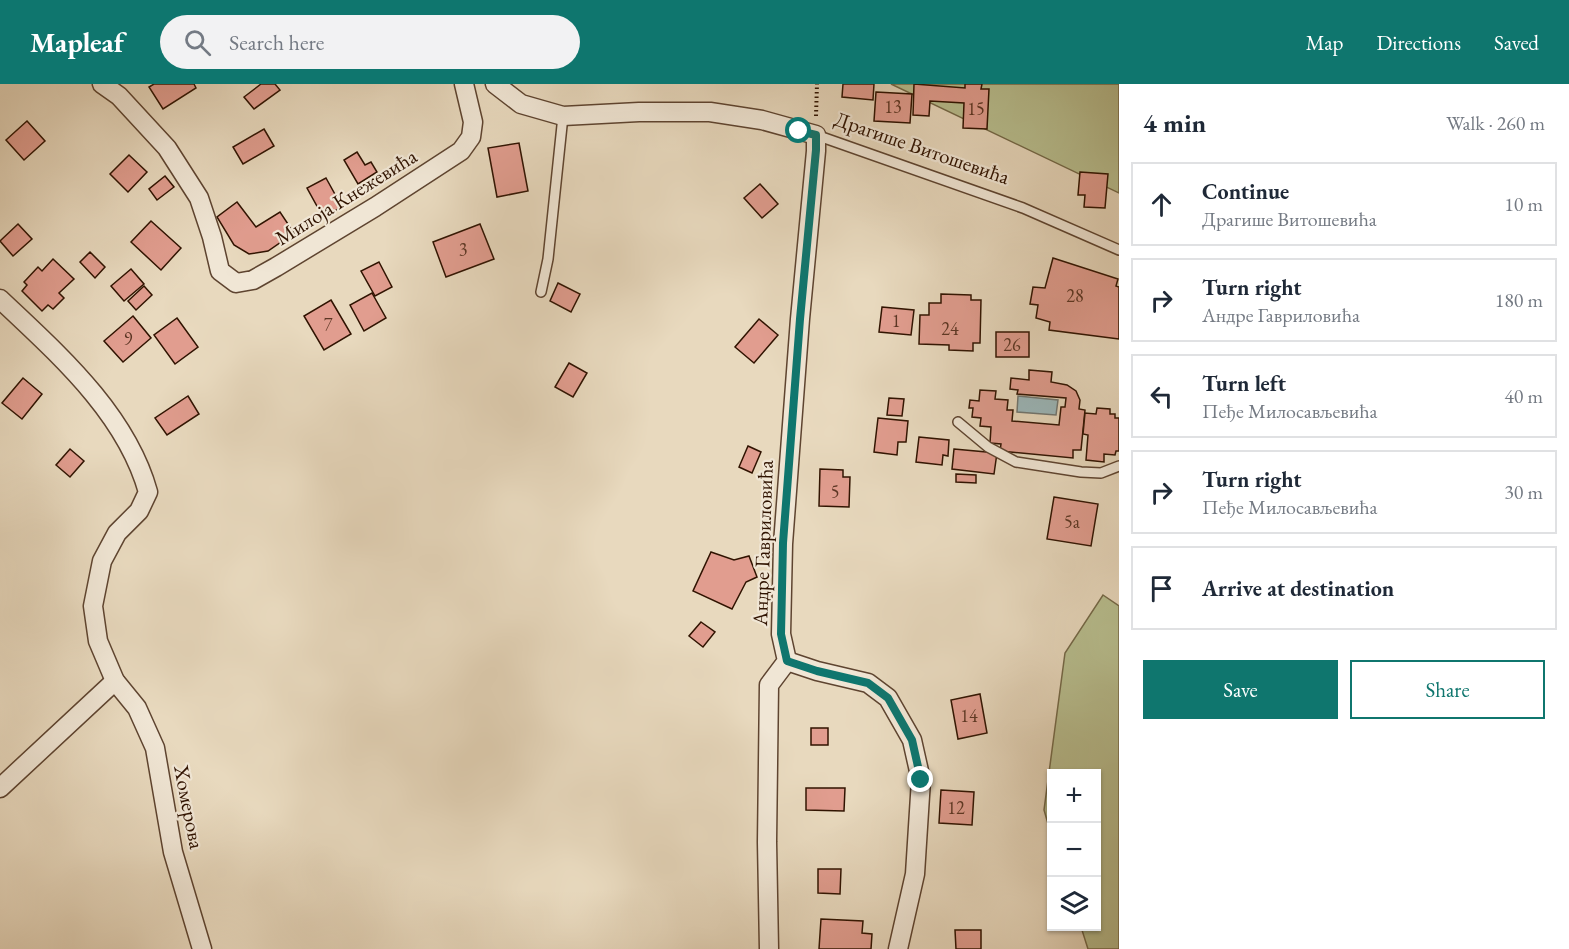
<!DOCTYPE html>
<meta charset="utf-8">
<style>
:root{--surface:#fff;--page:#f2f2f3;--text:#1f2937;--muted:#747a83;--line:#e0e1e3;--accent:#0f766e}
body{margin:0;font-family:"EB Garamond",serif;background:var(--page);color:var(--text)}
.controls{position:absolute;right:18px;bottom:18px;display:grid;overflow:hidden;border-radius:0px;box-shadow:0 2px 4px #0004}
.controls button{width:54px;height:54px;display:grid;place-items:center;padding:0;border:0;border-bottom:2px solid var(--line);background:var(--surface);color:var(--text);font:30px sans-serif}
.stop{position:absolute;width:18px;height:18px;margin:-14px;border:4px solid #0f766e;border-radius:50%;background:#fff}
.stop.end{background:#0f766e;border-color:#fff;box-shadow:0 2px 6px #0008}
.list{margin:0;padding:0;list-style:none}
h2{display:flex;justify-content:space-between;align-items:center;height:78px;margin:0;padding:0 24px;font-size:26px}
h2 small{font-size:20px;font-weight:400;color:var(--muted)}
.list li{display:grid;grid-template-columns:39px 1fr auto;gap:18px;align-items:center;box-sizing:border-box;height:84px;margin:0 12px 12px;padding:0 12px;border:2px solid var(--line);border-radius:0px}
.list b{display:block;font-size:22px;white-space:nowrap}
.list p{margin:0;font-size:20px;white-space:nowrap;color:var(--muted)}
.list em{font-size:20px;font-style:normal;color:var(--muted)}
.actions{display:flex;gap:12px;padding:18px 24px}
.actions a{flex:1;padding:14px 0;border:2px solid var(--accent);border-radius:0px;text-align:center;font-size:21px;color:var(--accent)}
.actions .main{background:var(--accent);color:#fff}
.icon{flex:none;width:33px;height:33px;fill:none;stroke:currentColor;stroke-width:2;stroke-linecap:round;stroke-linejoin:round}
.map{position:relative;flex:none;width:1119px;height:865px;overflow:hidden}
header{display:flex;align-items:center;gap:36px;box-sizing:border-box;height:84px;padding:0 30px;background:var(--accent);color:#fff}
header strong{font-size:28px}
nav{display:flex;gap:33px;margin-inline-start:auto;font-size:21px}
.search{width:420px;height:54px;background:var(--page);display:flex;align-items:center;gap:15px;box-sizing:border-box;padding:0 21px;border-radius:33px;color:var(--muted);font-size:22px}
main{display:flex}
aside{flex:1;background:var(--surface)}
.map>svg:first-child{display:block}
</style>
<header>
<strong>Mapleaf</strong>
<div class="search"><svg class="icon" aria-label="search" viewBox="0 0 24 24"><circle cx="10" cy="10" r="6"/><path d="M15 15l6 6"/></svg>Search here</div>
<nav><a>Map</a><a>Directions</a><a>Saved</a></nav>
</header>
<main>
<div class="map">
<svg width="1119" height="865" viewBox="0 0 1119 865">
<rect width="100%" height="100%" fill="#e8d9be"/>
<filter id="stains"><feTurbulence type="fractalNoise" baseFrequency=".00333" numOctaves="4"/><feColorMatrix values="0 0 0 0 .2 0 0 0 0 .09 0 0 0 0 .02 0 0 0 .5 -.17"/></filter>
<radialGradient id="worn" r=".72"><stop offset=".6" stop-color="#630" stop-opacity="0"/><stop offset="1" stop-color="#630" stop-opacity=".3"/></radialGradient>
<!-- green -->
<g fill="#b8bf90" stroke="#746948" stroke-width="1.5">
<polygon points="891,0 1119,0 1119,109"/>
<polygon points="1103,511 1119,522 1119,865 1088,865 1081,843 1096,842 1096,690 1052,690 1051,750 1044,726 1065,569"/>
</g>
<!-- water -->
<polygon fill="#9bb8bc" stroke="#707671" stroke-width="1.5" points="1018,312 1058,316 1056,331 1017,328"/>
<!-- building -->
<g fill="#e19d8f" stroke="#301301" stroke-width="1.5">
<polygon points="154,0 194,0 196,4 163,25 149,3"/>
<polygon points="261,0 275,0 280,6 254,25 244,13"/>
<polygon points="843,0 874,0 873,16 842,13"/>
<polygon points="914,0 965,4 965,0 982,0 981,5 989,5 987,45 963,44 964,19 930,17 929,32 913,31"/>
<polygon points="876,8 912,10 910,39 874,37"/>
<polygon points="27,37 45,57 24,76 6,56"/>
<polygon points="264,45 274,62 243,80 233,63"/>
<polygon points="519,59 528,107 497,113 488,64"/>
<polygon points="357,68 365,81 371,78 377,88 358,100 344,76"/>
<polygon points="129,71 147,88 128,108 110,90"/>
<polygon points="1080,88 1108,90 1105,124 1084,123 1085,111 1078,111"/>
<polygon points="165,92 174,103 157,116 149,105"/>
<polygon points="326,94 342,123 323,133 307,104"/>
<polygon points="760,100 778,120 762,134 744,114"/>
<polygon points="237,118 256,143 280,128 294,149 268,167 249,170 234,161 217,133"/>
<polygon points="151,137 181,164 161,186 131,158"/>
<polygon points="18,140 32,155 13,172 0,157"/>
<polygon points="480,140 494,175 446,193 433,158"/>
<polygon points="90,168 105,183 95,194 80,178"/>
<polygon points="1053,174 1118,195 1116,202 1119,203 1119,255 1049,246 1050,238 1036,234 1038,221 1030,220 1033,203 1045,204"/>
<polygon points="53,175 74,195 59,209 64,214 53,225 48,221 42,227 22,207 27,201 24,198 38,183 42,187"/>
<polygon points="379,178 392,203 375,212 361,187"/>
<polygon points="131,185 144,200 124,217 111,202"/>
<polygon points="558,199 580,210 571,228 550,217"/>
<polygon points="144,202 152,211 136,226 128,217"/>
<polygon points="372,209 386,234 364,247 350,221"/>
<polygon points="941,210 971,211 971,216 981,216 980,259 973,259 973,267 949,266 949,261 919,260 920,231 929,231 929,219 941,219"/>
<polygon points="331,216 351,250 324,266 304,232"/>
<polygon points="882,223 914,226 911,251 879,248"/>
<polygon points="133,232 151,254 123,278 104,257"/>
<polygon points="177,234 198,263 175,280 154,251"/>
<polygon points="759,235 778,251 754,279 735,263"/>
<rect x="996" y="248" width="33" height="25"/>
<polygon points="569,279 587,289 573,313 555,303"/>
<polygon points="1029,286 1052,288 1051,298 1067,301 1076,307 1080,316 1079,325 1085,326 1081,366 1073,366 1073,374 1000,367 1001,360 990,359 991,343 980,342 981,334 972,333 973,324 969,324 970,316 979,317 980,306 996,307 995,315 1008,316 1007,326 1013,326 1012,337 1059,341 1061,323 1065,323 1066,314 1017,310 1018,306 1010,305 1011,294 1029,296"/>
<polygon points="23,294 42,310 22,335 2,319"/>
<polygon points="188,312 199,330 167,351 155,334"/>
<polygon points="889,314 904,315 902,332 887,331"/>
<polygon points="1097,324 1110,325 1110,330 1115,330 1115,334 1119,334 1119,367 1116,367 1115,371 1104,370 1104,378 1086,376 1088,351 1083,350 1085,329 1096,330"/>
<polygon points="878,334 908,337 906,358 898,358 897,371 874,368"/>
<polygon points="919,353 949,356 948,372 943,371 942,381 916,378"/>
<polygon points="748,362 761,368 752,389 739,383"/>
<polygon points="70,365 84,377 70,393 56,381"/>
<polygon points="954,365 997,369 994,390 952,385"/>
<polygon points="820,385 843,386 843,393 850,393 849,423 819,422"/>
<polygon points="956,390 976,391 976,399 956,398"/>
<polygon points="1054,413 1098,420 1091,462 1047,455"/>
<polygon points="711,468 734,476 749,472 757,493 746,498 732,525 693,507"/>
<polygon points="701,538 715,548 703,563 689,552"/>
<polygon points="980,610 987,649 958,655 951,616"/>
<rect x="811" y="644" width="17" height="17"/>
<polygon points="806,704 845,704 844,727 806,726"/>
<polygon points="941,706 974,708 972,741 939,739"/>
<polygon points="818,785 841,785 840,810 818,809"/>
<polygon points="821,835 863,837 862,849 872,850 871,865 819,865"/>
<polygon points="955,846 981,846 981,865 956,865"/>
</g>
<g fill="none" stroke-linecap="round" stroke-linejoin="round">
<!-- lane casing -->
<g stroke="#5e4430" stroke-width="12">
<g id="lane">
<polyline points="816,51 1023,124 1119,166"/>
<polyline points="541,208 548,175 563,32"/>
<polyline points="958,338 988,363 1016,378 1081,388 1101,389 1119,382"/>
</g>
</g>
<!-- street casing -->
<g stroke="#5e4430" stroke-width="21">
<g id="street">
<polyline points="102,0 119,12 167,64 199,114 212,153 220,187 236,199 253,196 276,183 375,123 461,67 471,53 473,38 464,0"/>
<polyline points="495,0 521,20 563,32 639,28 710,28 762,36 816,51 816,67 800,235 783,460 781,550 787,577 769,601 767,758 769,865"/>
<path d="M0,215C58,270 126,329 148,408L139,427L117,449L102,477L93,522L98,557L115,597L137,624L155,664L173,768L202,865"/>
<polyline points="787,577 817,587 868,599 888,614 912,656 921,696 915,790 898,865"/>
<polyline points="0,704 115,597"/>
</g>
</g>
<!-- path -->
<polyline stroke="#301301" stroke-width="4" stroke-dasharray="1.5 3" stroke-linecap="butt" points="816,32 817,0"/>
<!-- lane -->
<use href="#lane" stroke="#f0e6d5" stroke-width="9"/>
<!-- street -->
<use href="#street" stroke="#f0e6d5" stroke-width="18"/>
</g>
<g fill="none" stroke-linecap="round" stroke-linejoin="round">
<!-- route -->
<polyline stroke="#0f766e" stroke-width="8" points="799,47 816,51 816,66 800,235 783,459 781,550 787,577 817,587 868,599 888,614 912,656 921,696"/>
</g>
<g text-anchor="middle" stroke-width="4.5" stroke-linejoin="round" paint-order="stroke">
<!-- number labels -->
<g font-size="18" fill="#5c3624">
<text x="893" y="29">13</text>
<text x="976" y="31">15</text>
<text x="463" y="172">3</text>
<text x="1075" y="218">28</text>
<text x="896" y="243">1</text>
<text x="328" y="247">7</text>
<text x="950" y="251">24</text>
<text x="128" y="261">9</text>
<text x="1012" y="267">26</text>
<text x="835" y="414">5</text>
<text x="1072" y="444">5a</text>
<text x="969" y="638">14</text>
<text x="956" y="730">12</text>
</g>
<!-- street labels -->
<g font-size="21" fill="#301301" stroke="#f0e6d5">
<text transform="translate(922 64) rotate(19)" y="7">Драгише Витошевића</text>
<text transform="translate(346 113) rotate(-32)" y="7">Милоја Кнежевића</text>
<text transform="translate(763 459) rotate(-88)" y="7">Андре Гавриловића</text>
<text transform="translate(189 723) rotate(79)" y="7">Хомерова</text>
</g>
</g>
<rect width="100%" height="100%" filter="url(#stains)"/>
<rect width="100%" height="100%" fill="url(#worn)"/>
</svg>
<div class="controls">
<button>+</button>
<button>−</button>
<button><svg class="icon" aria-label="layers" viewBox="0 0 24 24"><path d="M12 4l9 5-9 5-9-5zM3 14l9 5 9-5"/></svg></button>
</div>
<div class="stop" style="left:799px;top:47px"></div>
<div class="stop end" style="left:921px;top:696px"></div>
</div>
<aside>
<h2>4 min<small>Walk · 260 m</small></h2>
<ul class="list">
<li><svg class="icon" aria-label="ahead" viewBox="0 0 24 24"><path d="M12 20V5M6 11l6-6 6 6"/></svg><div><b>Continue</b><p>Драгише Витошевића</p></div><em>10 m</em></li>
<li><svg class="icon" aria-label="right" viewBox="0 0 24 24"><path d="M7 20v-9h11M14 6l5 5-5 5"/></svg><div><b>Turn right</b><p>Андре Гавриловића</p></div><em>180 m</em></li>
<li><svg class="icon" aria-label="left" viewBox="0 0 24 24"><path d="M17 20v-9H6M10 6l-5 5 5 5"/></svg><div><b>Turn left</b><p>Пеђе Милосављевића</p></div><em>40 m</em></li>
<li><svg class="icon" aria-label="right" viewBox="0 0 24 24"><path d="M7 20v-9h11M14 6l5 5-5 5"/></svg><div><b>Turn right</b><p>Пеђе Милосављевића</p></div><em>30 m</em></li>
<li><svg class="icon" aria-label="arrive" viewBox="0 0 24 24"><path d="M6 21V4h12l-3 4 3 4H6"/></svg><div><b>Arrive at destination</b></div></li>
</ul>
<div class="actions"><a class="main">Save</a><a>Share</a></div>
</aside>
</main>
